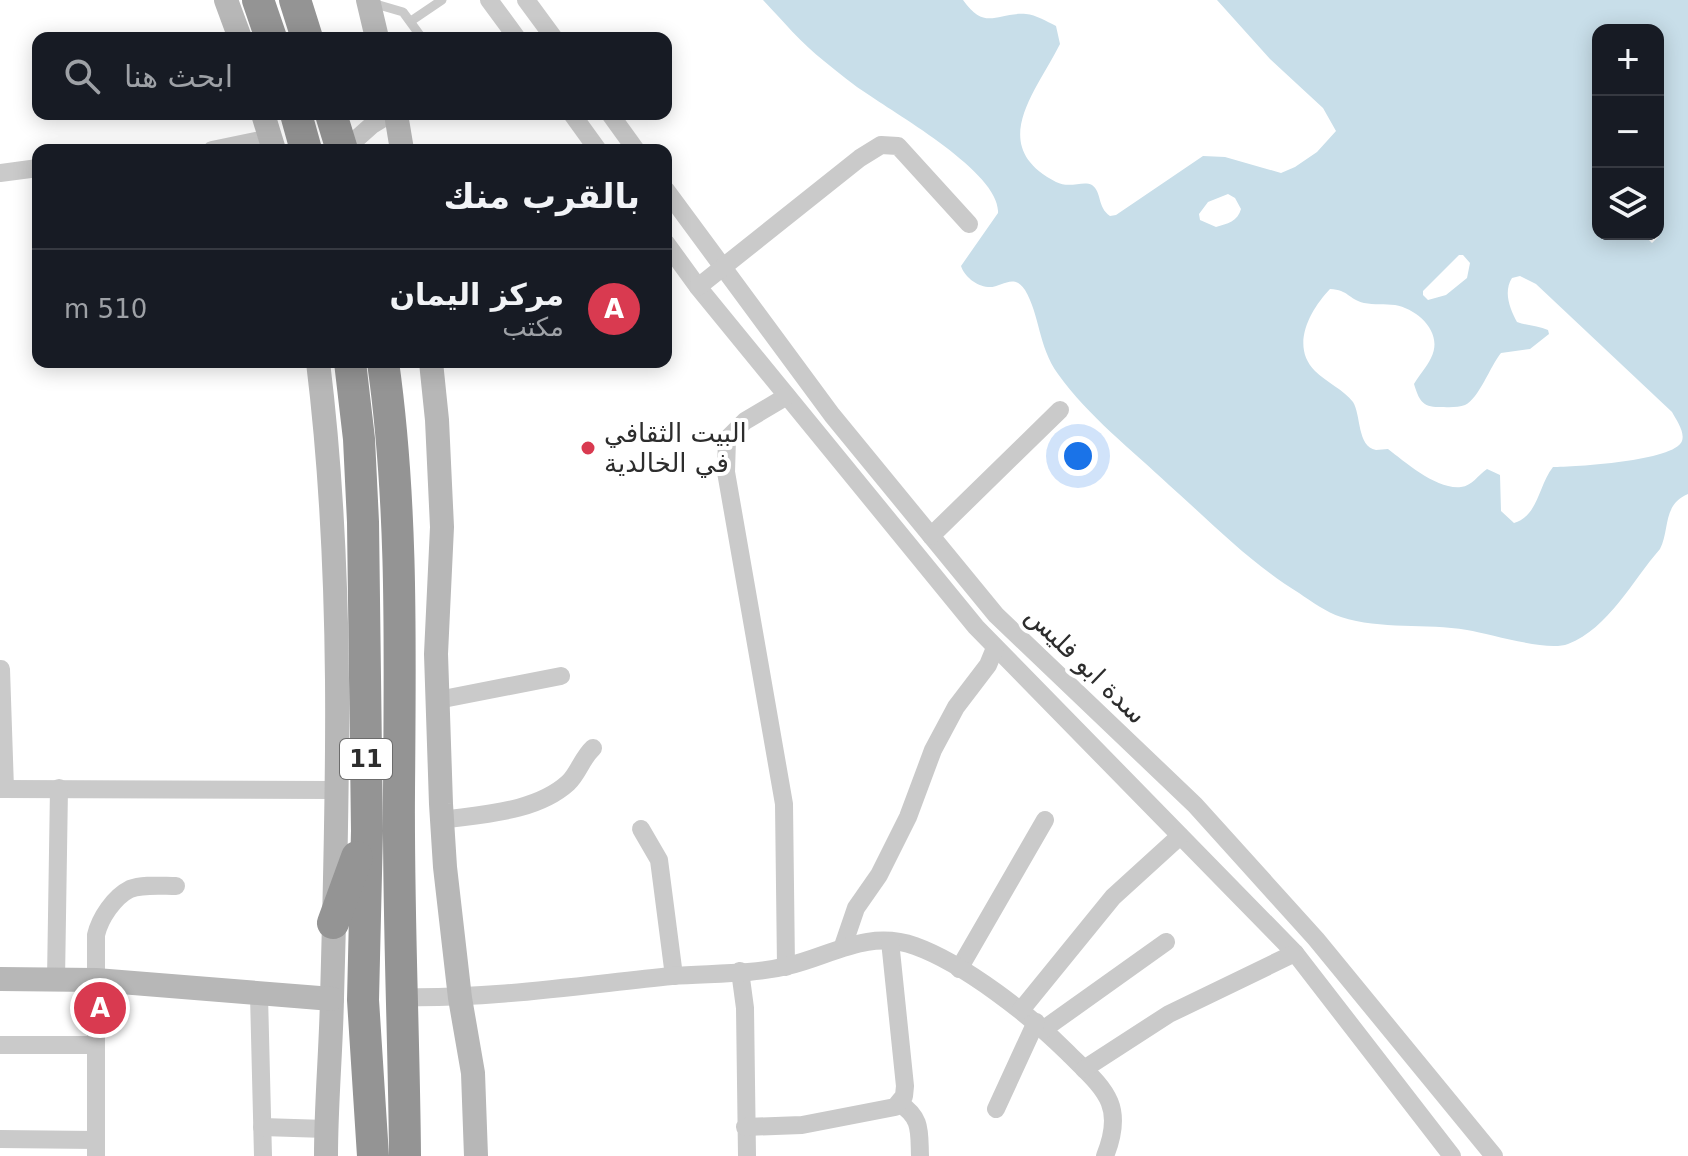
<!DOCTYPE html>
<html lang="ar">
<meta charset="utf-8">
<style>
:root{--surface:#171b24;--page:#20242c;--text:#f1f3f6;--muted:#9ea1a6;--line:#363941;--accent:#d93a50}
body{margin:0;font-family:"DejaVu Sans","Noto Naskh Arabic",sans-serif;background:var(--page);color:var(--text);direction:rtl}
.controls{position:absolute;right:24px;top:24px;display:grid;overflow:hidden;border-radius:16px;box-shadow:0 4px 20px #0003}
.controls button{width:72px;height:72px;display:grid;place-items:center;padding:0;border:0;border-bottom:2px solid var(--line);background:var(--surface);color:var(--text);font:40px sans-serif}
.you{position:absolute;left:1078px;top:456px;width:28px;height:28px;margin:-20px;border:6px solid #fff;border-radius:50%;background:#1a73e8;box-shadow:0 0 0 12px #1a73e833}
.badge{display:grid;place-items:center;width:52px;height:52px;border-radius:50%;background:var(--accent);color:#fff;font-size:26px;font-weight:700}
.pin{position:absolute;translate:-50% -50%;border:4px solid #fff;box-shadow:0 2px 8px #0006}
.list{margin:0;padding:0;list-style:none}
h2{display:flex;justify-content:space-between;align-items:center;height:104px;margin:0;padding:0 32px;font-size:34px}
h2 small{font-size:26px;font-weight:400;color:var(--muted)}
.list li{display:grid;grid-template-columns:52px 1fr auto;gap:24px;align-items:center;box-sizing:border-box;height:120px;padding:0 32px;border-top:2px solid var(--line)}
.list b{display:block;font-size:30px;white-space:nowrap}
.list p{margin:0;font-size:26px;white-space:nowrap;color:var(--muted)}
.list em{font-size:26px;font-style:normal;color:var(--muted)}
.icon{flex:none;width:44px;height:44px;fill:none;stroke:currentColor;stroke-width:2;stroke-linecap:round;stroke-linejoin:round}
.map{position:relative;flex:none;width:1688px;height:1156px;overflow:hidden;direction:ltr}
.search{position:absolute;background:var(--surface);box-shadow:0 4px 20px #0003;left:32px;top:32px;width:640px;height:88px;display:flex;align-items:center;gap:20px;box-sizing:border-box;padding:0 28px;border-radius:16px;color:var(--muted);font-size:30px}
.panel{position:absolute;background:var(--surface);box-shadow:0 4px 20px #0003;left:32px;top:144px;width:640px;height:224px;border-radius:16px;direction:rtl}
.map>svg:first-child{display:block}
</style>
<div class="map">
<svg width="1688" height="1156" viewBox="0 0 1688 1156">
<rect width="100%" height="100%" fill="#fff"/>
<!-- water -->
<path fill="#c8dee9" fill-rule="evenodd" d="M763,0H963C986,32 996,12 1026,14C1036,15 1046,21 1056,26L1060,44C1036,92 986,146 1056,182C1070,189 1083,180 1092,185C1102,192 1097,207 1110,216L1116,215L1203,156L1225,157L1281,173L1295,167L1317,152L1336,131L1323,108L1270,59L1217,0H1688V494C1662,505 1670,530 1660,549C1632,581 1609,628 1568,644C1547,652 1492,634 1467,630C1426,623 1381,630 1341,617C1326,612 1312,602 1299,593C1250,563 1212,523 1169,485C1131,449 1089,417 1058,374C1038,346 1040,315 1025,290C1013,272 1002,288 988,287C976,286 964,276 961,266L998,213C1001,174 899,116 869,95C853,85 839,73 824,61C802,44 782,20 763,0ZM1598,30H1658L1659,228V236L1652,243L1643,234H1598ZM1228,194L1235,198L1241,209C1238,221 1227,224 1216,227L1200,220L1199,214L1208,202ZM1459,255H1463L1470,263L1467,278L1446,295L1428,300L1423,295V291ZM1520,276L1536,284L1672,412C1677,421 1685,432 1682,441C1675,461 1573,467 1553,467C1538,486 1539,515 1514,523L1501,511L1500,475L1487,469C1478,475 1472,486 1461,487C1437,490 1405,462 1388,449C1384,449 1380,450 1376,450C1357,447 1361,414 1353,402C1344,390 1326,382 1315,371C1290,346 1310,310 1330,289C1349,290 1348,299 1364,303C1374,305 1385,304 1395,305C1418,309 1444,333 1431,358C1427,367 1419,375 1414,384C1419,400 1422,407 1439,407C1446,407 1458,408 1465,405C1478,400 1491,365 1501,353L1530,349L1549,334L1548,330C1539,326 1528,326 1517,322C1510,309 1503,292 1512,278Z"/>
<g fill="none" stroke-linecap="round" stroke-linejoin="round">
<!-- lane -->
<g stroke="#cacaca" stroke-width="9">
<polyline points="372,3 403,12 422,38"/>
<polyline points="411,21 442,0"/>
</g>
<!-- street -->
<g stroke="#cacaca" stroke-width="18">
<polyline points="489,0 517,38"/>
<polyline points="526,0 554,38"/>
<polyline points="572,114 598,150"/>
<polyline points="610,114 636,150"/>
<polyline points="212,150 271,138"/>
<polyline points="344,150 372,125 390,114"/>
<polyline points="0,173 38,168"/>
<polyline points="666,190 832,415 996,615 1195,805 1316,939 1494,1156"/>
<polyline points="666,243 698,287 976,627 1295,953 1452,1156"/>
<polyline points="698,287 860,158 881,145 898,146 969,224"/>
<polyline points="931,536 1060,410"/>
<polyline points="1,669 5,789"/>
<polyline points="438,700 561,676"/>
<polyline points="0,789 335,790"/>
<path d="M442,820C483,814 536,812 568,783C578,774 582,758 593,748"/>
<polyline points="641,829 659,860 674,976"/>
<polyline points="843,946 856,908 879,875 908,817 933,750 956,707 988,665 995,648"/>
<polyline points="786,967 784,804 726,472 727,439 745,421 787,396"/>
<polyline points="959,969 1045,820"/>
<polyline points="740,971 745,1008 747,1156"/>
<polyline points="56,980 59,788"/>
<polyline points="259,995 263,1156"/>
<path d="M401,997C492,999 582,985 672,976C708,973 751,975 787,966C831,956 867,929 915,946C965,964 1031,1016 1068,1053C1104,1089 1126,1104 1105,1156"/>
<polyline points="1021,1010 1113,897 1180,836"/>
<polyline points="1044,1029 1166,942"/>
<polyline points="0,1045 96,1045"/>
<polyline points="1084,1069 1169,1014 1295,953"/>
<path d="M899,1103C922,1118 919,1131 920,1156"/>
<polyline points="996,1109 1036,1022"/>
<polyline points="262,1127 326,1129"/>
<polyline points="745,1127 802,1125 895,1107 904,1096 905,1086 890,941"/>
<polyline points="0,1139 96,1140"/>
<path d="M96,1156V935C100,918 114,897 130,889C143,884 162,886 176,886"/>
</g>
<!-- secondary -->
<g stroke="#b7b7b7" stroke-width="24">
<polyline points="226,0 240,38"/>
<polyline points="368,0 377,38"/>
<polyline points="263,114 274,150"/>
<polyline points="396,114 402,150"/>
<path d="M318,362C344,573 338,786 332,998C331,1051 326,1103 326,1156"/>
<polyline points="431,362 437,420 442,527 436,654 441,804 445,867 460,998 473,1073 476,1156"/>
<polyline points="0,979 96,980 332,999"/>
</g>
<!-- highway -->
<g stroke="#949494" stroke-width="32">
<polyline points="258,0 271,38"/>
<polyline points="295,0 307,38"/>
<polyline points="296,114 306,150"/>
<polyline points="331,114 342,150"/>
<polyline points="350,362 359,439 363,522 367,831 363,1000 373,1156"/>
<path d="M383,362C403,504 400,649 399,792C398,913 404,1035 405,1156"/>
<polyline points="333,923 357,857"/>
</g>
</g>
<!-- markers -->
<circle fill="#d93a50" stroke="#fff" stroke-width="3" cx="588" cy="448" r="8"/>
<g text-anchor="middle" stroke-width="8" stroke-linejoin="round" paint-order="stroke">
<!-- shield labels -->
<rect fill="#fff" stroke="#6c6c6c" stroke-width="2" x="340" y="739" width="52" height="40" rx="6"/>
<g font-size="24" font-weight="bold" fill="#2d2d2d">
<text x="366" y="767">11</text>
</g>
<!-- poi labels -->
<g font-size="26" fill="#2d2d2d" stroke="#fff" text-anchor="start">
<text x="604" y="442">البيت الثقافي<tspan x="604" dy="30">في الخالدية</tspan></text>
</g>
<!-- street labels -->
<g font-size="26" fill="#2d2d2d" stroke="#fff">
<text transform="translate(1086 665) rotate(44)" y="9">سدة ابو فليس</text>
</g>
</g>
</svg>
<div class="controls">
<button>+</button>
<button>−</button>
<button><svg class="icon" aria-label="layers" viewBox="0 0 24 24"><path d="M12 4l9 5-9 5-9-5zM3 14l9 5 9-5"/></svg></button>
</div>
<div class="you"></div>
<div class="pin badge" style="left:100px;top:1008px">A</div>
<div class="search"><svg class="icon" aria-label="search" viewBox="0 0 24 24"><circle cx="10" cy="10" r="6"/><path d="M15 15l6 6"/></svg>ابحث هنا</div>
<section class="panel">
<h2>بالقرب منك<small></small></h2>
<ul class="list">
<li><span class="badge">A</span><div><b>مركز اليمان</b><p>مكتب</p></div><em>510 m</em></li>
</ul>
</section>
</div>
